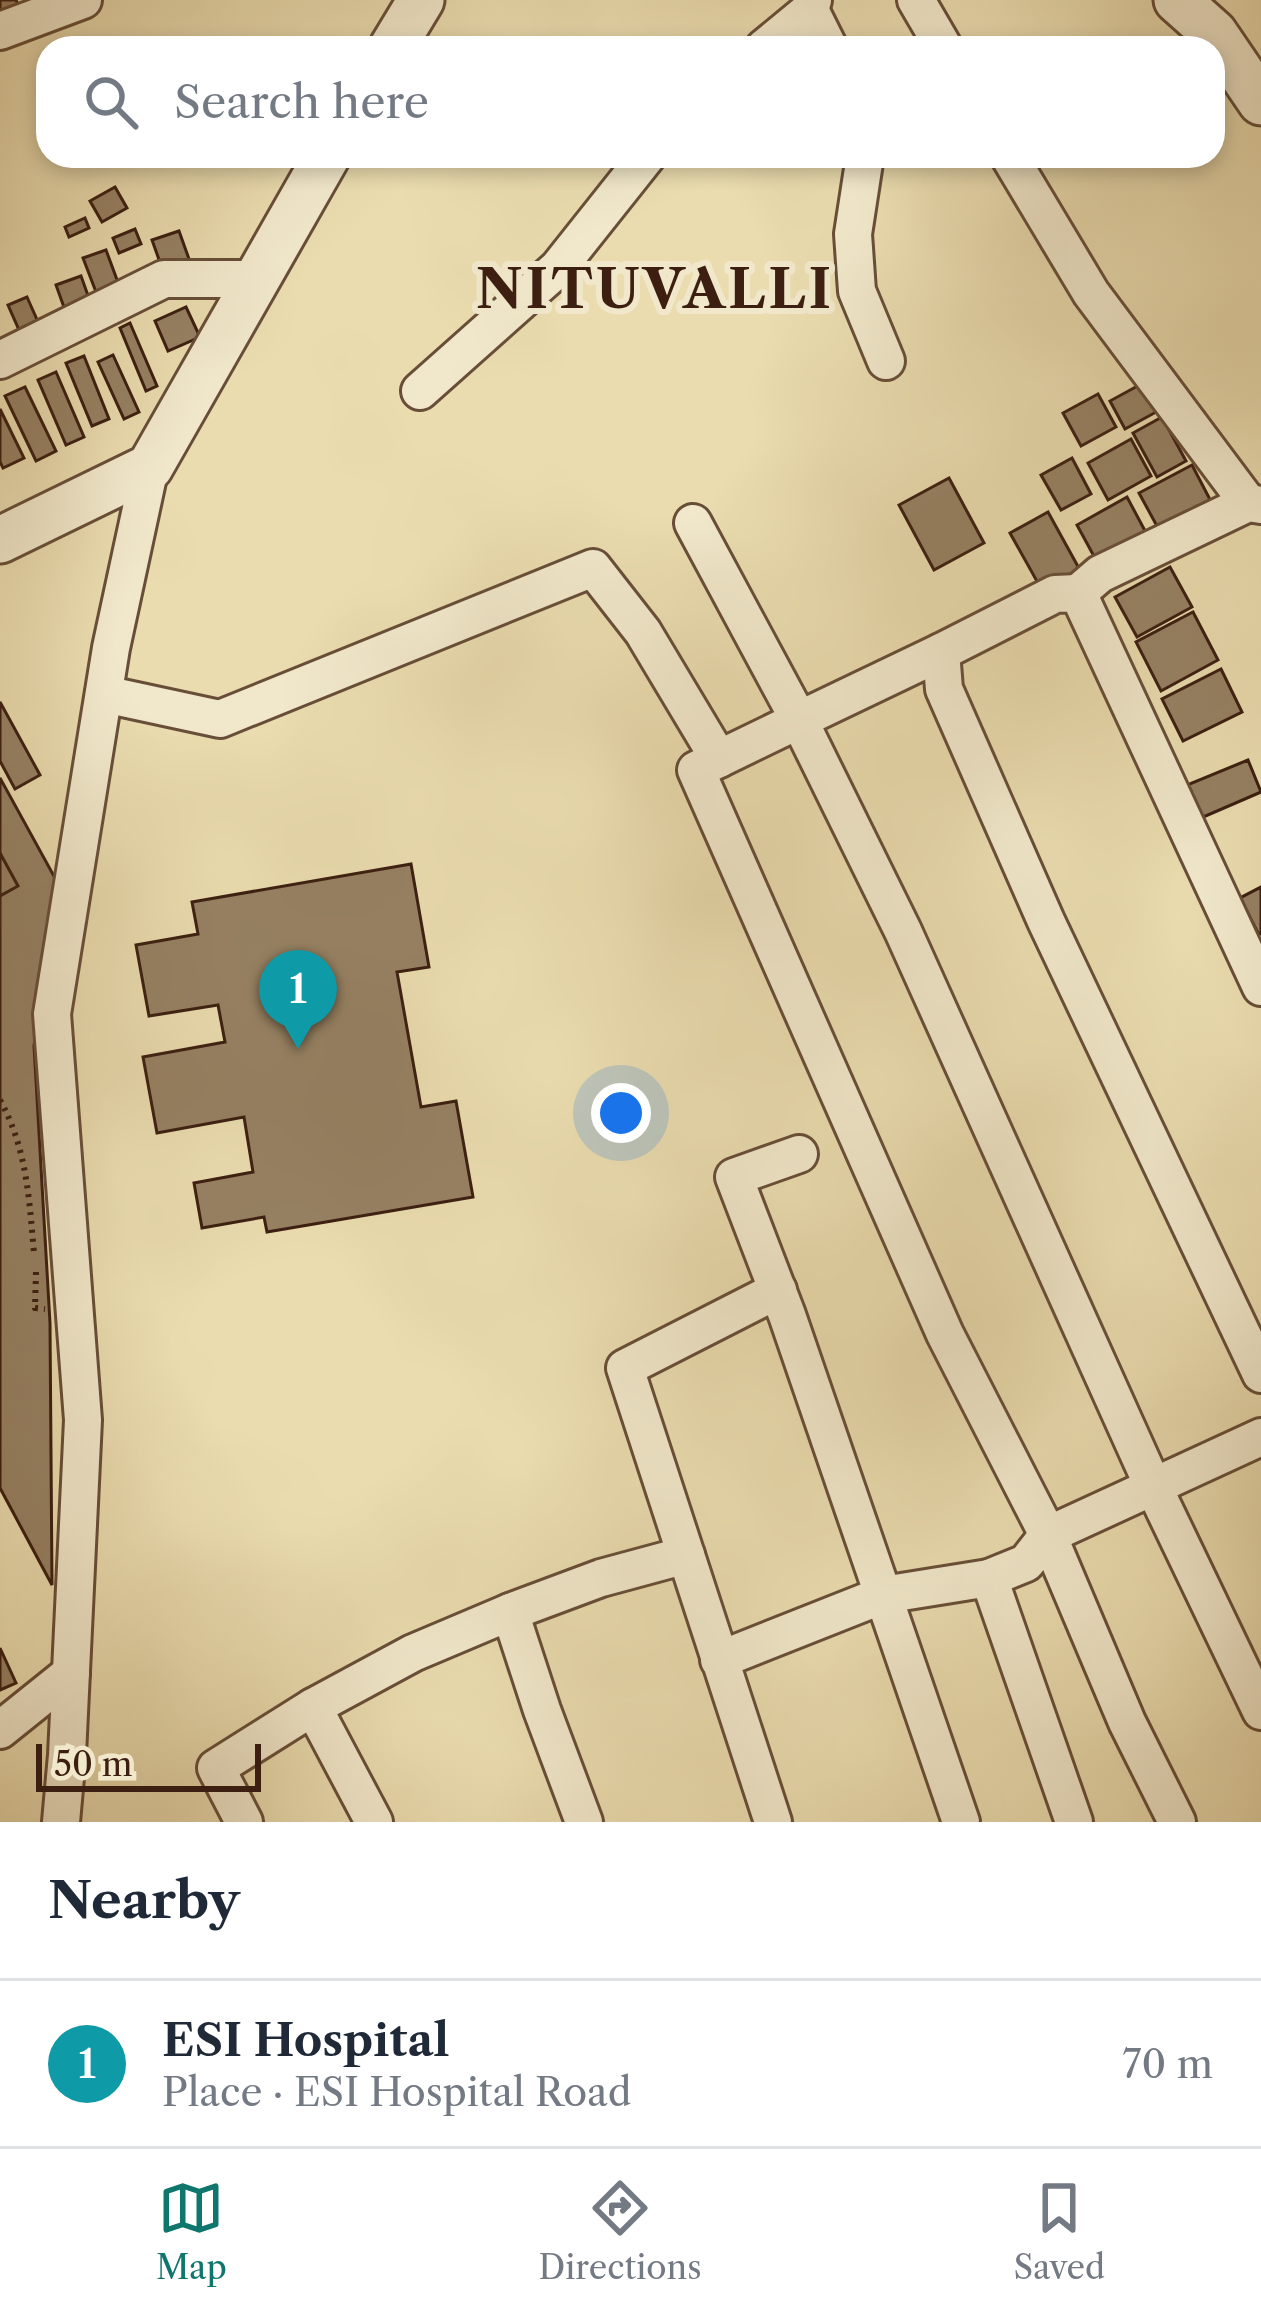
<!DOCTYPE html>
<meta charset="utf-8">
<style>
:root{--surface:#fff;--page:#f2f2f3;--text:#1f2937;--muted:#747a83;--line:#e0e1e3;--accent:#0f766e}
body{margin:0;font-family:"Libre Caslon Text",serif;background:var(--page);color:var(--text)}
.scale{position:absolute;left:36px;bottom:30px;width:225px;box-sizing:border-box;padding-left:12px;border:6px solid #3c1f11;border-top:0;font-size:33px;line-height:42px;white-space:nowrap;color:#3c1f11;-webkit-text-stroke:9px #f1e8cb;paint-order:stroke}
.you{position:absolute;left:621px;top:1113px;width:42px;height:42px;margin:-30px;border:9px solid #fff;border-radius:50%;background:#1a73e8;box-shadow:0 0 0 18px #1a73e833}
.badge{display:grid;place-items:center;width:78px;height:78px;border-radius:50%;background:var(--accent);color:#fff;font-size:39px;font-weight:700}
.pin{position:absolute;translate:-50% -99px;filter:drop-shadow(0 3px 6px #0008)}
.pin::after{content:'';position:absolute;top:63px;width:42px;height:36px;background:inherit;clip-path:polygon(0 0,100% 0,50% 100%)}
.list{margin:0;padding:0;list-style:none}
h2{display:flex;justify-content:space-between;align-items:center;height:156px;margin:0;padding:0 48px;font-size:51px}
h2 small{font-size:39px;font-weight:400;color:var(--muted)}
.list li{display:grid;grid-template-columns:78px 1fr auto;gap:36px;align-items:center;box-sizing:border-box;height:168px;padding:0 48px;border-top:3px solid var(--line)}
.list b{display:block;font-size:45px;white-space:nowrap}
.list p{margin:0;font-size:39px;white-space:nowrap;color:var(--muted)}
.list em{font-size:39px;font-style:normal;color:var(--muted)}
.icon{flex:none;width:66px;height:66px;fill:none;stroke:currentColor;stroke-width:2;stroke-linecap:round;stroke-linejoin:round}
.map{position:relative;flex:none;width:1261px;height:1822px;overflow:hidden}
.search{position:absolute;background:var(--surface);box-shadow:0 6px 18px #0003;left:36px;right:36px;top:36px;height:132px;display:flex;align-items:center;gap:30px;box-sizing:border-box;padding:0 42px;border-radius:36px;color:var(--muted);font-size:45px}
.sheet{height:324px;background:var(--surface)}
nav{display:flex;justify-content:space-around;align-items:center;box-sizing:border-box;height:168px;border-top:3px solid var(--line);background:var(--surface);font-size:33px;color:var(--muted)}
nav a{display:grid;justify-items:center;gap:6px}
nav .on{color:var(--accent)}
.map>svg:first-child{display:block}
</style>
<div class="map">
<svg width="1261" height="1822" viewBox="0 0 1261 1822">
<rect width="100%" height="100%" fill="#eadcaf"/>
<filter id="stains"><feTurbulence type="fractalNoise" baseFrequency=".00167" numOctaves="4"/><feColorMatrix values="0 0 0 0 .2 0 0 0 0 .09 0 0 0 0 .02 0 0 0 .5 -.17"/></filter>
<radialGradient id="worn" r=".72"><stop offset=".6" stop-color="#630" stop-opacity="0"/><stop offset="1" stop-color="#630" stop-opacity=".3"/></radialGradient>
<!-- building -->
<g fill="#968163" stroke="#3c1f11" stroke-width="3">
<polygon points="0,0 16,0 25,20 0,32"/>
<polygon points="115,187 127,208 102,222 90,201"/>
<polygon points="85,218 89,228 69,237 65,227"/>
<polygon points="135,229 141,244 119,253 113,238"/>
<polygon points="179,231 194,273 167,282 152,240"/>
<polygon points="106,250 123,296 101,305 83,258"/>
<polygon points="81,276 95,315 70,324 56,285"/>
<polygon points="27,297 42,331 23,339 8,305"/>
<polygon points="186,307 200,337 168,351 155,321"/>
<polygon points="130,323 157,386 146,391 120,328"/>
<polygon points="113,355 139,412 124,419 98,362"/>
<polygon points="84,356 109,419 92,426 66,363"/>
<polygon points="56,372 84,437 66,445 38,380"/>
<polygon points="1143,383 1158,411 1125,429 1110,401"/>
<polygon points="25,387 56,451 36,461 5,396"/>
<polygon points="1098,394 1116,427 1081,446 1063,413"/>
<polygon points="0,409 24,458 3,468 0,462"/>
<polygon points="1162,417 1186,461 1157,477 1133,433"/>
<polygon points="1131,439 1151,476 1108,500 1088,463"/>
<polygon points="1072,458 1091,494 1061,510 1041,475"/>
<polygon points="1192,465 1216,511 1164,539 1139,493"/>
<polygon points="949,478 984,543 934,570 899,505"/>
<polygon points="1127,497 1152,544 1102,571 1077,525"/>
<polygon points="1048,512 1081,572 1043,592 1010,533"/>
<polygon points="1170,567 1192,607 1137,637 1115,597"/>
<polygon points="1193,612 1218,660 1161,691 1136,642"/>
<polygon points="1221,669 1242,712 1183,741 1162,699"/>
<polygon points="0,702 40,775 15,789 0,761"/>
<polygon points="1248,760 1261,792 1201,818 1187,785"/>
<polygon points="0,778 55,878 34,1046 50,1323 52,1585 0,1488"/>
<polygon points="0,853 18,886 0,896"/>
<polygon points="411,864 429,967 397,972 421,1107 456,1101 473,1197 267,1232 264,1217 202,1228 194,1183 253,1172 244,1117 157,1133 143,1057 225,1042 218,1005 149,1016 136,945 198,934 192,902"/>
<polygon points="1261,887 1261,933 1259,935 1240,898"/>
<polygon points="0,1648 16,1683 0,1690"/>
</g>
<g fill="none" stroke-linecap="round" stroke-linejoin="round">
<!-- minor casing -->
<g stroke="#684e38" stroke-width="42">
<g id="minor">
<polyline points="916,0 944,48"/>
<polyline points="810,10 829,48"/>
<polyline points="0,31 83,0"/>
<polyline points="764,48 810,10 813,0"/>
<polyline points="865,156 853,234 857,291 886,361"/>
<polyline points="1009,156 1091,293 1248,503"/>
<polyline points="0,360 164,279 254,279"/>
<polyline points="420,391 558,268 647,156"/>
<polyline points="693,523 799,720 696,770 945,1334 1048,1535 1127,1722 1177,1822"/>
<polyline points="1078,593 1100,574 1248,503 1261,505"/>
<polyline points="941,652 799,720 903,931 1153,1486 1261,1711"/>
<polyline points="104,694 220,719 593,568 643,632 719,759"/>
<polyline points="1261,987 1078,593 1055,594 941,652 944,689 1046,921 1261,1374"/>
<polyline points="799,1154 734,1177 787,1315 961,1822"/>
<polyline points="510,1612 601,1578 686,1555"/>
<polyline points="719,1660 883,1595 989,1578"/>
<polyline points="313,1707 413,1653 510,1612 542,1710 584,1822"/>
<polyline points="0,1730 71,1673"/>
<polyline points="61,1822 67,1755 83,1420 52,1014 111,648 150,467"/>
<polyline points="244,1822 216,1768 313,1707 374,1822"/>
<polyline points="773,1822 625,1368 778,1290"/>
<polyline points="1074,1822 989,1578 1026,1563 1048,1535 1261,1437"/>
</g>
</g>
<!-- tertiary casing -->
<g stroke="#684e38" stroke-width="51">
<g id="tertiary">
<polyline points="1177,0 1214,33 1261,102"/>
<polyline points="392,48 421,0"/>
<polyline points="0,540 150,467 327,156"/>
</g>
</g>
<!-- path -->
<g stroke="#3c1f11" stroke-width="6" stroke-dasharray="3 6" stroke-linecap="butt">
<path d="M0,1100C27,1149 29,1198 34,1253"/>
<polyline points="36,1272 35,1308 45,1309"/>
</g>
<!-- minor -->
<use href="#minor" stroke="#f1e8cb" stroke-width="36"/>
<!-- tertiary -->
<use href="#tertiary" stroke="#f1e8cb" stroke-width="45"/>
</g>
<g text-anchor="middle" stroke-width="12" stroke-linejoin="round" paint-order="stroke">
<!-- district labels -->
<g font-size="54" font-weight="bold" letter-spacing="3" fill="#3c1f11" stroke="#f1e8cb">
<text x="655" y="308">NITUVALLI</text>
</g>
</g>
<rect width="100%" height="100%" filter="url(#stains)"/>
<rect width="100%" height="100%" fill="url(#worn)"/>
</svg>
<div class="scale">50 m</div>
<div class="you"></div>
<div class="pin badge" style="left:298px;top:1049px;background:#0f9aa8">1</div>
<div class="search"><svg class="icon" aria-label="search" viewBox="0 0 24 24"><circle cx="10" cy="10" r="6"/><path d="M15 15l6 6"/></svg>Search here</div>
</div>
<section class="sheet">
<h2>Nearby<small></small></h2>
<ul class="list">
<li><span class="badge" style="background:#0f9aa8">1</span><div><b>ESI Hospital</b><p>Place · ESI Hospital Road</p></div><em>70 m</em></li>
</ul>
</section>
<nav>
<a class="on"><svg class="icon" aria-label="map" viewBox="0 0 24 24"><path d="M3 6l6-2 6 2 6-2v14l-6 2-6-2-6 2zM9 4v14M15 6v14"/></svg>Map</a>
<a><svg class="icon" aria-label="directions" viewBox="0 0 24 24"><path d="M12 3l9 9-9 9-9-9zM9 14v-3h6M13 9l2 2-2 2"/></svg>Directions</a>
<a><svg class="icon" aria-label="saved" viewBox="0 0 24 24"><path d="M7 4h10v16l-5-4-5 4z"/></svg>Saved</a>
</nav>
